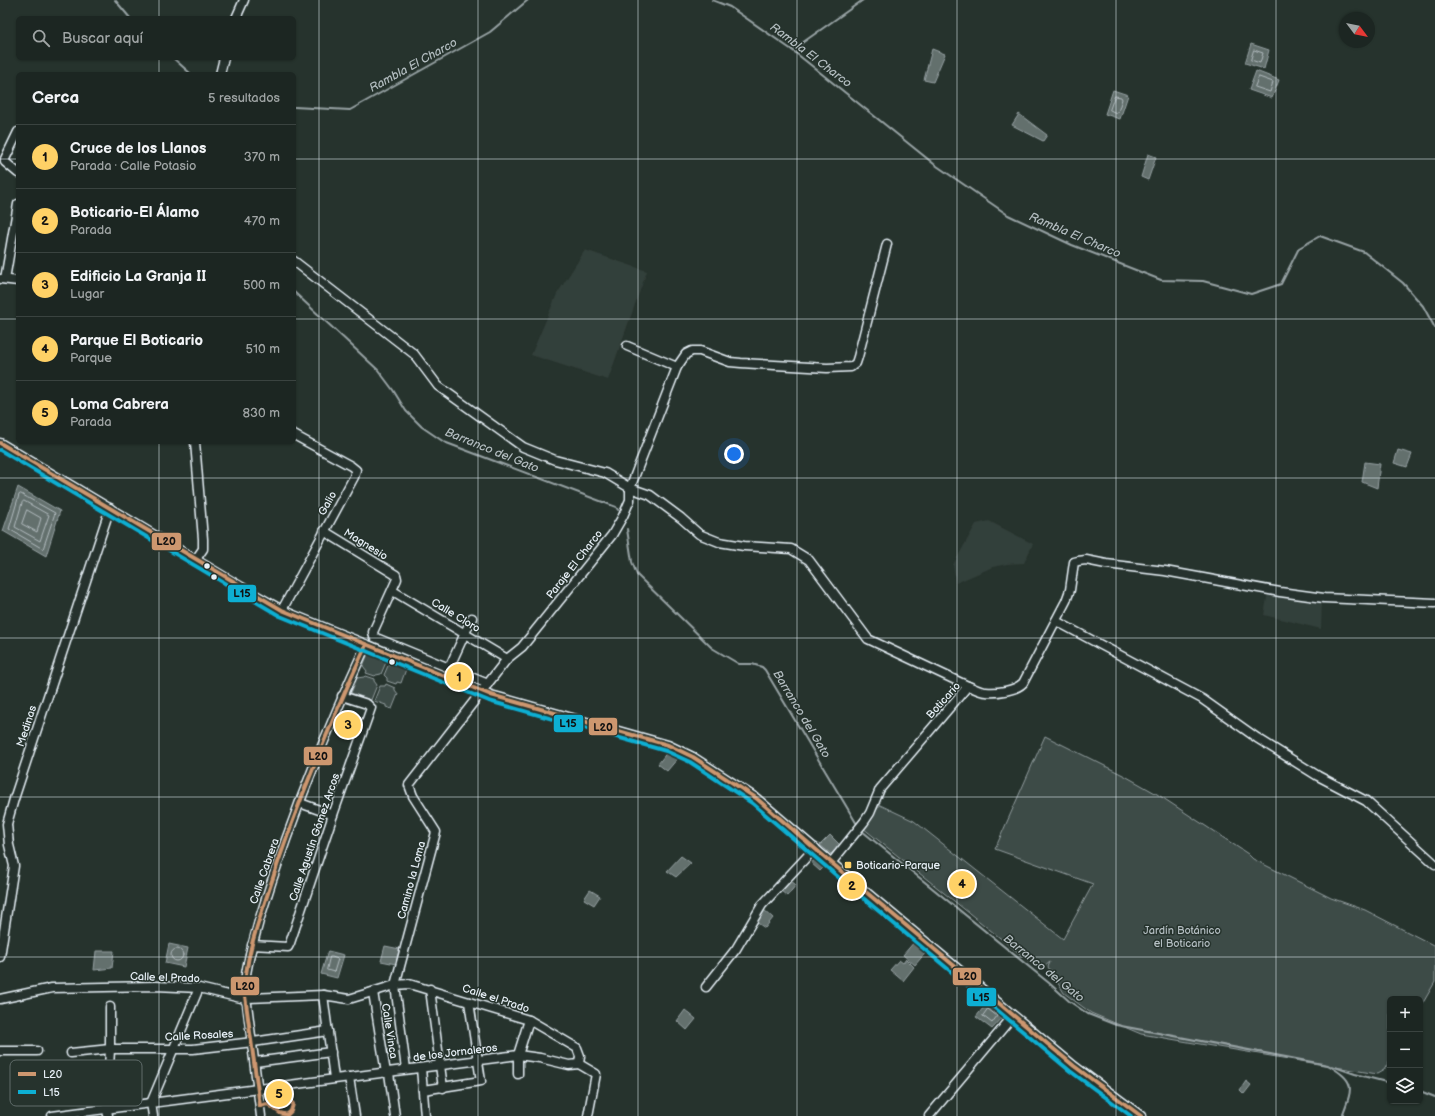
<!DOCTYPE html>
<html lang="es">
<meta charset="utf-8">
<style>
:root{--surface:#1c2622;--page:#252e2a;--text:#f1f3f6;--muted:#a0a5a5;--line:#3a4340;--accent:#ffd166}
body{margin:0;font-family:"Balsamiq Sans",sans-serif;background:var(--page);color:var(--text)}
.controls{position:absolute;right:12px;bottom:12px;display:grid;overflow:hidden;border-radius:6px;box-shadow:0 1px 3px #0004}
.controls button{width:36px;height:36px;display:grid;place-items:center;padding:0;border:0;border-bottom:1px solid var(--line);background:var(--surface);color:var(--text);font:20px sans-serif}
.compass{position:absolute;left:1339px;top:12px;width:36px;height:36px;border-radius:50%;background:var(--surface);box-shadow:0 1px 3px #0004;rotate:122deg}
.you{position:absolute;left:734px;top:454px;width:14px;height:14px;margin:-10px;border:3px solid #fff;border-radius:50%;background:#1a73e8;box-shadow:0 0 0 6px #1a73e833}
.badge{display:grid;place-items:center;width:26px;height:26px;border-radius:50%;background:var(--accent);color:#111;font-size:13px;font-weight:700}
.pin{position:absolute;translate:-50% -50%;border:2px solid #fff;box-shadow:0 1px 4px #0006}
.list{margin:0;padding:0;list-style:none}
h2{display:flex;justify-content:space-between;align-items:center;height:52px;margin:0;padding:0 16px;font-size:17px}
h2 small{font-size:13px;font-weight:400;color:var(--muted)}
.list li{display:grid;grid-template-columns:26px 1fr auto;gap:12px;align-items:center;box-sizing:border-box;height:64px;padding:0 16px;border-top:1px solid var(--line)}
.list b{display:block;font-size:15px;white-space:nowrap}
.list p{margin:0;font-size:13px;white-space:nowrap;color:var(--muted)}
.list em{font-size:13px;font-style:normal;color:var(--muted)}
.icon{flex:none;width:22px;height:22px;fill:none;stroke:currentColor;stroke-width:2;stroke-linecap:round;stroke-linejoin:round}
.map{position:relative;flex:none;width:1435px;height:1116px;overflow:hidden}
.search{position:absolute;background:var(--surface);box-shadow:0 1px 3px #0004;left:16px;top:16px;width:280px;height:44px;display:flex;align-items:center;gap:10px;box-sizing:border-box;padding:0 14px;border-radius:6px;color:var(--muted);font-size:15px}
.panel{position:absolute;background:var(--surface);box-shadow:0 1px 3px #0004;left:16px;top:72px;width:280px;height:372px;border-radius:6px}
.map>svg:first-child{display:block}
</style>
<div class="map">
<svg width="1435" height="1116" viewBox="0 0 1435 1116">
<rect width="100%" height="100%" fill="#26332d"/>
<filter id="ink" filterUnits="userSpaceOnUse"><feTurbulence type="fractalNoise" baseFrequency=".025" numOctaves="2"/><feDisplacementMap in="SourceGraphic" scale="8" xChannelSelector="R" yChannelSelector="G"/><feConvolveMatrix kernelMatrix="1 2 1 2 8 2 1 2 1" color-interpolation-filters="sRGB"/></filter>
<g filter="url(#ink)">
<!-- built -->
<g fill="#333f3a">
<polygon points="585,250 647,271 608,380 531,355 557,294"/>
<polygon points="989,521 1033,544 1024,563 1007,564 993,567 956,583 953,565 976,524"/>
<polygon points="1268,592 1322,602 1321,629 1264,615"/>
</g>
<!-- green -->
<g fill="#3e4b47" stroke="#939ea0">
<polygon points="370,653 387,660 381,674 376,675 375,676 366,673 367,671 363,666 368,654"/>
<polygon points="390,661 406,669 401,683 397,682 396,684 387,681 387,678 384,675"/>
<polygon points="365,676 374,679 374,681 377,685 371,700 351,693 357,678 364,677"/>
<polygon points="386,684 395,688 395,690 398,694 392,709 386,707 386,705 374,701 380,686 385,686"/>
<polygon points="1045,736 1125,776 1157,794 1248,854 1253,859 1331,898 1365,910 1435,946 1435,982 1420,1008 1420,999 1390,999 1390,1060 1384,1070 1377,1074 1141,1034 1091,1013 1064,993 1048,967 1050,962 1040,970 863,828 880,805 914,821 1063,939 1093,884 995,849"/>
</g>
<!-- water -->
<g fill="#636f6d" stroke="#98a3a5">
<polygon points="1251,44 1269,50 1264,69 1245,63"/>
<polygon points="932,49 945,54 933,82 924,80"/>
<polygon points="1256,71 1279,80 1272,98 1249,90"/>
<polygon points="1113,90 1128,95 1120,119 1105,114"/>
<polygon points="1019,114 1047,135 1043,141 1012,125"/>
<polygon points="1148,154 1156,157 1148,180 1141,177"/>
<polygon points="1398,450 1412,454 1407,467 1394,463"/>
<polygon points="1365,462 1380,464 1377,488 1362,482"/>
<polygon points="18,487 60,511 46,556 3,531"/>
<polygon points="668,751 678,758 667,771 658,764"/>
<polygon points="830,835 840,845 831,854 820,845"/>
<polygon points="681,856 691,863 676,877 667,871"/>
<polygon points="816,859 825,866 820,871 811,863"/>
<polygon points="790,880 796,885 787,896 780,890"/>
<polygon points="590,890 600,896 594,905 584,899"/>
<polygon points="763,909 773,918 765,928 756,922"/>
<polygon points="915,941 927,951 915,965 903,955"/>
<polygon points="169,944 188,948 184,967 165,963"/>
<polygon points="385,946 400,949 396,964 381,961"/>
<polygon points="96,951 114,951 112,968 94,970"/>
<polygon points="328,951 344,955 337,978 321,974"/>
<polygon points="906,959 914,967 903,981 890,970 899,960 903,963"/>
<polygon points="987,1003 1004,1016 992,1029 976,1017"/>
<polygon points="685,1010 696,1019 687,1030 677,1021"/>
<polygon points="1246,1081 1251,1085 1244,1094 1240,1090"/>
</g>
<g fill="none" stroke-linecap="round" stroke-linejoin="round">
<!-- shore -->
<g stroke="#b3bdc0" stroke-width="1">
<polygon points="1254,50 1263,53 1260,63 1251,60"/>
<polygon points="1259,77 1273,82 1270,92 1255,87"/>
<polygon points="1115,96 1121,97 1122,99 1118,112 1116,113 1110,110"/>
<polygon points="21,494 55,513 43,549 9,529 19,495"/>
<polygon points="24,501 49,515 40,541 15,527 22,503"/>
<polygon points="27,510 41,518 37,532 22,524"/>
<circle cx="177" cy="955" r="6"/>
<polygon points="330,957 332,957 338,959 334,972 327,970"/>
<polygon points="988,1009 997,1016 992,1023 983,1016"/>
</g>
<!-- stream -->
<g stroke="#98a3a5" stroke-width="2">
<polyline points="115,0 130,18"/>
<polyline points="712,0 730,7 792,50 934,164 1008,215 1072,245 1161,280 1203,281 1251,294 1281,284 1299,248 1320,236 1364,252 1403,283 1423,306 1435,328"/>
<polyline points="792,50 863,0"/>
<polyline points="173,58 191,74"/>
<polyline points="294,107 350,110 490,32 528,0"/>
<polyline points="294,292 378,370 393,390 406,411 422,427 444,442 616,507 618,510"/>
<polyline points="627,529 632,562 637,575 712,648 739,664 752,664 762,667 765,670 858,826"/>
<path d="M862,831L1049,983L1069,1001L1088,1014L1116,1025L1328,1065C1356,1082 1353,1087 1342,1116"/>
<polyline points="1332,1066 1355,1074 1390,1083"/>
<polyline points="1420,1091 1435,1097"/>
</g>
<!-- minor casing -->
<g stroke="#e8f1f8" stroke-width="11">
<g id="minor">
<polyline points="236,18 244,0"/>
<polyline points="220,74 224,58"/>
<polyline points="18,132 5,159 5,162 18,173"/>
<polyline points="294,261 414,354 438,386 523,447 555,460 605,473 630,488 650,495 681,518 699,534 719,542 744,546 791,549 809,560 868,639 968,686"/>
<polyline points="1,279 18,281"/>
<polyline points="5,279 18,204"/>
<polyline points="677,367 686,354 692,351 700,351 730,362 741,363 827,368 851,367 856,363 858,357 887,244"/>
<polyline points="195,442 203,539 203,549 196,559"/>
<polyline points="0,443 238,585 282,610 296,616 491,695 668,745 693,757 756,798 848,877 1074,1066 1141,1116"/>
<polyline points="324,531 396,575 397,579 373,632 374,637 488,684"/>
<polyline points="393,591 507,659"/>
<polyline points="282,610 354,477 356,470 351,466 294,435"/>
<polyline points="1056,621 1202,699 1257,738 1318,776 1366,801 1435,864"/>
<polyline points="449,668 472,618"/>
<polyline points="300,803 333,815"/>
<path d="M831,863L864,822L870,813L880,789L968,686C974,688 980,692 986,692C997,693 1015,691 1023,683L1066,601L1070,590L1074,562L1078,561L1086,560L1106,564L1165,571L1280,592L1324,598L1435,603"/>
<polyline points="252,945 288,947 290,943 333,815 371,708 367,704 342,696"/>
<polyline points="0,957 14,866 9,845 7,824 14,799 110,508"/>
<polyline points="706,987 736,949 762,905 815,848"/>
<polyline points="430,989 443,1088"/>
<polyline points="373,992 386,1073"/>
<polyline points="323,995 334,1078"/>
<polyline points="0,999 52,988 156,986 199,988 245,999 248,998 323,995 349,999 395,985 409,984 529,1020 577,1048 580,1056 579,1064 596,1074 588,1116"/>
<polyline points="0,1051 37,1051"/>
<polyline points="71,1053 110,1049 193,1049 253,1042 328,1031"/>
<polyline points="255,1062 331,1052"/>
<polyline points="421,1068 425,1116"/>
<polyline points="406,1069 395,985 436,832 413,796 409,785 507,659 522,647 612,535 623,516 630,500 630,488 677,367 627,346"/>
<polyline points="389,1073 395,1116"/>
<polyline points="518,1074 518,1055 529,1020"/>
<polyline points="349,1077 355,1116"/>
<polyline points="423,1090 481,1081 469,1002"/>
<polyline points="52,1116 518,1055 540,1058 569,1065 579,1064"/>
<polyline points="108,1116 107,1109 110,1049 110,1007"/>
<polyline points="153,1116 151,1103 199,988"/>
<path d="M261,1116L247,1004C239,985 254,941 259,921C288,826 325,734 366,645"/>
<polyline points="929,1116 1013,1016"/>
</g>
</g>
<!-- minor -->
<use href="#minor" stroke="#26332d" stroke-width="8"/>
<!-- bus-1 casing -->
<g stroke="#26332d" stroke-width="7">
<g id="bus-1">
<polyline points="0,443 282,610 491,695 668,745 693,757 756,798 848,877 1074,1066 1141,1116"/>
<path d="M260,1106L245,996C244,961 257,926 268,893C295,808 329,726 366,645"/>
<polyline points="260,1106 285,1099 289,1099 293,1104 291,1111 287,1115 280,1113 269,1105"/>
</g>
</g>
<!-- bus-2 casing -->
<g stroke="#26332d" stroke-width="7">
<polyline id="bus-2" points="0,450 280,616 489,701 666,751 690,762 752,803 844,882 1070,1071 1131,1116"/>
</g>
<!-- bus-1 -->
<use href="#bus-1" stroke="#cd976f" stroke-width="4"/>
<!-- bus-2 -->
<use href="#bus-2" stroke="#0dafd3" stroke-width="4"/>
</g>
</g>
<!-- grid -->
<path fill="none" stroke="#e8f1f8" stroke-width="1" stroke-opacity="0.55" d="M159,0V18M319,0V1116M478,0V1116M638,0V1116M797,0V1116M957,0V1116M1116,0V1116M1276,0V1116M159,58V74M0,159H18M294,159H1435M0,319H18M294,319H1435M159,442V1116M0,478H1435M0,638H1435M0,797H1435M0,957H1435"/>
<!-- markers -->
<g fill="#e8f1f8" stroke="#26332d" stroke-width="1.5">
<circle cx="207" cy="566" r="3.5"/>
<circle cx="214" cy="577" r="3.5"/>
<circle cx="392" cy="662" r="3.5"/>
</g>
<rect fill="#ffd166" stroke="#26332d" stroke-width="1.5" x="844" y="861" width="8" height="8" rx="2"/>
<g text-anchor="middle" stroke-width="3" stroke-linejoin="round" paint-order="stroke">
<!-- street labels -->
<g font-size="11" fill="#e8f1f8" stroke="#26332d">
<text transform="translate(327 503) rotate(-61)" y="4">Galio</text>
<text transform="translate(366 544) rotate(32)" y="4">Magnesio</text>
<text transform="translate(574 564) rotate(-52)" y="4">Paraje El Charco</text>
<text transform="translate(456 615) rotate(31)" y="4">Calle Cloro</text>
<text transform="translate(943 700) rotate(-48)" y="4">Boticario</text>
<text transform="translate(26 726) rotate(-72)" y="4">Medinas</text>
<text transform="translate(314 837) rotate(-71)" y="4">Calle Agustín Gómez Arcos</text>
<text transform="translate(264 871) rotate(-71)" y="4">Calle Cabrera</text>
<text transform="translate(411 880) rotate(-75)" y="4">Camino la Loma</text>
<text transform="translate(165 977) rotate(2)" y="4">Calle el Prado</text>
<text transform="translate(496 998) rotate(18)" y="4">Calle el Prado</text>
<text transform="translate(390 1031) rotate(81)" y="4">Calle Vinca</text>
<text transform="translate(199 1035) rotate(-3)" y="4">Calle Rosales</text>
<text transform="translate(455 1052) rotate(-7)" y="4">de los Jornaleros</text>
</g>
<!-- poi labels -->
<g font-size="11" fill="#e8f1f8" stroke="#26332d" text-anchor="start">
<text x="856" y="869">Boticario-Parque</text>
</g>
<!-- park labels -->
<g font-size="11" fill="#b5bfc3" stroke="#26332d">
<text x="1182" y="934">Jardín Botánico<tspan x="1182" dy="13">el Boticario</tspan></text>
</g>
<!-- water labels -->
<g font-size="12" font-style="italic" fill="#b3bdc0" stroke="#26332d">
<text transform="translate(811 55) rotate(37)" y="4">Rambla El Charco</text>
<text transform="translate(413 65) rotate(-29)" y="4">Rambla El Charco</text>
<text transform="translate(1075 235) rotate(23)" y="4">Rambla El Charco</text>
<text transform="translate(492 450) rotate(22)" y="4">Barranco del Gato</text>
<text transform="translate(802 714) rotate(59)" y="4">Barranco del Gato</text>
<text transform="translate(1044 968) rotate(39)" y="4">Barranco del Gato</text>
</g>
</g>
<!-- legend -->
<rect x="10" y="1060" width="132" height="46" rx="6" fill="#26332d" stroke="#606c6a" stroke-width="1"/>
<rect x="18" y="1072" width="18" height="4" fill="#cd976f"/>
<rect x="18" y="1090" width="18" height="4" fill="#0dafd3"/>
<g font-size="11" fill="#e8f1f8">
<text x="43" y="1078">L20</text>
<text x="43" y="1096">L15</text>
</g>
<g stroke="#26332d" stroke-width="1.5">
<rect x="151" y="532" width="31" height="19" rx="4" fill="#cd976f"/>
<rect x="227" y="584" width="30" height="19" rx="4" fill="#0dafd3"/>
<rect x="553" y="714" width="31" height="19" rx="4" fill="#0dafd3"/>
<rect x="588" y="717" width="30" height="19" rx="4" fill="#cd976f"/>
<rect x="303" y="746" width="30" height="20" rx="4" fill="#cd976f"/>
<rect x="952" y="967" width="30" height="19" rx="4" fill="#cd976f"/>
<rect x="230" y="976" width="30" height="20" rx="4" fill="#cd976f"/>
<rect x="966" y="987" width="31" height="20" rx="4" fill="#0dafd3"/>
</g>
<g font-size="11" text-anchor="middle" font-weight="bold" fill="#111">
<text x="166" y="545">L20</text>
<text x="242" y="597">L15</text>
<text x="568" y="727">L15</text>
<text x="603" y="731">L20</text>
<text x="318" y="760">L20</text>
<text x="967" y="980">L20</text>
<text x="245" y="990">L20</text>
<text x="981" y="1001">L15</text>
</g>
</svg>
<div class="controls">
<button>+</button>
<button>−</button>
<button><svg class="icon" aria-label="layers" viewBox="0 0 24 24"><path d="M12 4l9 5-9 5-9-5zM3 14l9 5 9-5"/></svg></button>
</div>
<svg class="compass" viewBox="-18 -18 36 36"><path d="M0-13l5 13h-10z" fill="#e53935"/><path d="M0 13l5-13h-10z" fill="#a0a5a5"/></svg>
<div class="you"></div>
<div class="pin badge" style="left:459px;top:677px">1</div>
<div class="pin badge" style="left:852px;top:886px">2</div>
<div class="pin badge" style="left:348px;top:725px">3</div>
<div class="pin badge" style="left:962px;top:884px">4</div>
<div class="pin badge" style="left:279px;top:1094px">5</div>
<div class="search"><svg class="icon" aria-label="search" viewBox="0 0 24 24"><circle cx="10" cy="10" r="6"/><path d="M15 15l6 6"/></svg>Buscar aquí</div>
<section class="panel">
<h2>Cerca<small>5 resultados</small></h2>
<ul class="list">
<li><span class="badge">1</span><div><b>Cruce de los Llanos</b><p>Parada · Calle Potasio</p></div><em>370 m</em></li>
<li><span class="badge">2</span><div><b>Boticario-El Álamo</b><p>Parada</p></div><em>470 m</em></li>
<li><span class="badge">3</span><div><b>Edificio La Granja II</b><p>Lugar</p></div><em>500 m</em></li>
<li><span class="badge">4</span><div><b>Parque El Boticario</b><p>Parque</p></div><em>510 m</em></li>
<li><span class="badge">5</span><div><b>Loma Cabrera</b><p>Parada</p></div><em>830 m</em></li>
</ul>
</section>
</div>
